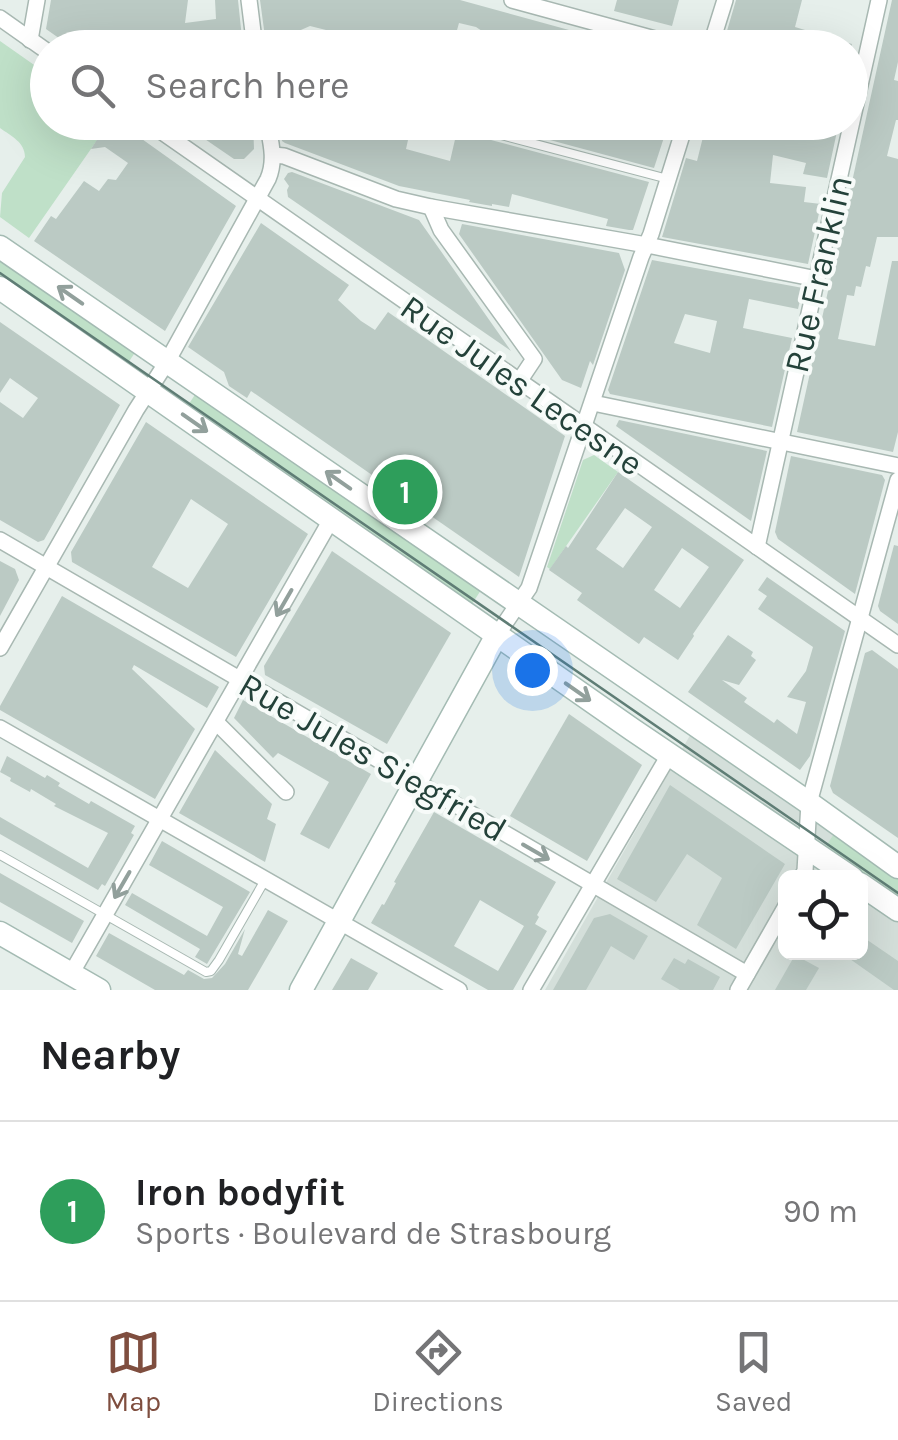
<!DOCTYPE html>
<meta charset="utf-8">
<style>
:root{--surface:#fff;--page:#f2f2f2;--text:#202124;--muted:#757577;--line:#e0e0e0;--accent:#7f4e3f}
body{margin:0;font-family:Karla,sans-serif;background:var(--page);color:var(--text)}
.controls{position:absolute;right:30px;bottom:30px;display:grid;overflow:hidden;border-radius:15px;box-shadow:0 10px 40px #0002}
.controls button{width:90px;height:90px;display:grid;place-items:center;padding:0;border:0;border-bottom:2px solid var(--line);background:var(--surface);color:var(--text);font:50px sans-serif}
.you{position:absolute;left:532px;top:670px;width:35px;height:35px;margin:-25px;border:8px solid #fff;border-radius:50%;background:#1a73e8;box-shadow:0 0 0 15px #1a73e833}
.badge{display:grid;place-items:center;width:65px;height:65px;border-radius:50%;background:var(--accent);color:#fff;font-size:32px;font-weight:700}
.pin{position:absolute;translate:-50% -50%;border:5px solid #fff;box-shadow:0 2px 10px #0006}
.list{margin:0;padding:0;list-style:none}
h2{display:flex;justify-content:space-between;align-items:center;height:130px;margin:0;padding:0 40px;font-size:42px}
h2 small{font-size:32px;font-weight:400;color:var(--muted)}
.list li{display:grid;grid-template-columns:65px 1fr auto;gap:30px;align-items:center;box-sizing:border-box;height:180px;padding:0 40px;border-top:2px solid var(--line)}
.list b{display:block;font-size:38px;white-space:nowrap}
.list p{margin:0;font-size:32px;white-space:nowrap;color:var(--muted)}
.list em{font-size:32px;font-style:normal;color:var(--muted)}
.icon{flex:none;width:55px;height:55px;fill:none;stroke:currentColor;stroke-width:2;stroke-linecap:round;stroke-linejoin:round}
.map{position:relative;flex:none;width:898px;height:990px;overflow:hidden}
.search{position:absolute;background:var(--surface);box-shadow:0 10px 40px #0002;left:30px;right:30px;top:30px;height:110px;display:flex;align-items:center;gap:25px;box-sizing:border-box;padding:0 35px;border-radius:55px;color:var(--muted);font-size:38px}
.sheet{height:310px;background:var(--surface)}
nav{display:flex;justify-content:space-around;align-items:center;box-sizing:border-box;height:140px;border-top:2px solid var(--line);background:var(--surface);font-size:28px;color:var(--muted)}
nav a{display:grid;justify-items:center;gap:5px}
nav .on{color:var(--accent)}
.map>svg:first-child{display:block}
</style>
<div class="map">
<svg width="898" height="990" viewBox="0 0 898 990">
<rect width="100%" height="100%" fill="#e6efeb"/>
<!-- built -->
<path fill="#d4dfda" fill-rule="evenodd" d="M697,723L898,861V990H545ZM786,878H860V952H786Z"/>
<!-- green -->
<g fill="#bfe0c8">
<path d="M0,41L47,74L48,122L109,123L29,238L0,217L2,193L25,157C25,142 11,136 0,128Z"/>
<polygon points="0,253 138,348 124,369 0,283"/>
<polygon points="198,390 483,587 470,607 185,410"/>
<polygon points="594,455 618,472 550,569 547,567 583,460"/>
<polygon points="836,831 898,874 898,904 822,852"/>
</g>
<!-- building -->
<g fill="#bbcac4" fill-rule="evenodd">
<polygon points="51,0 188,0 185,23 216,19 215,0 238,0 243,48 73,48 46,29"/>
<polygon points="260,0 460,0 620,44 619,48 532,48 533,45 503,37 500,39 491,37 476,27 459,23 452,48 343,48 346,35 310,26 294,33 265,37"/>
<polygon points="617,0 679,0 672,26 614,11"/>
<polygon points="736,0 802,0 795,27 852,44 851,48 722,48"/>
<polygon points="892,0 898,0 898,62 894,80 898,81 898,120 896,120 887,156 898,159 898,237 877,237 870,267 866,266 861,287 856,286 854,296 847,295 838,339 875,346 892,261 898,261 898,432 893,452 797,432"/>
<polygon points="87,122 118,122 236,206 165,331 34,241 51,216 56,219 84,181 99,191 108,179 116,180 128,163 105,147 91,149 102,132"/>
<polygon points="180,122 253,122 254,149 244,159 234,159"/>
<polygon points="279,122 412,122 406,149 450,161 457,131 649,182 633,230 629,230 606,226 608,219 512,194 509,207 492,204 492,206 469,202 470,200 399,186 285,143 282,141"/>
<polygon points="483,122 669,122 654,168"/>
<polygon points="697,122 839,122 827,178 803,174 806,163 773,155 770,183 806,187 804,202 821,204 808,264 662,237 686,158 697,161 704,133 695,130"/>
<polygon points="292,172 419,220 511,351 288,197 287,190 289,186 284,179 288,173"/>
<polygon points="261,223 349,285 338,300 361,321 375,330 388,312 565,436 519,577 251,391 247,398 229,386 224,372 188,347"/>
<polygon points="462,224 619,253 625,270 593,365 590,361 581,388 562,380 461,237 459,234"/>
<path d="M652,260L803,288L798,309L749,299L743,328L792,338L772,427L610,394L608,390ZM685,314L717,321L710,353L674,343Z"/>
<polygon points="0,322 120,405 44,540 38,542 0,520 0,402 23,418 38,398 10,378 0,393"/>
<polygon points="619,420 767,451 751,521 616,426"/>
<path d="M146,422L308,534L236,657L72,562L71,552ZM191,499L228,524L188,588L152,567Z"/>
<polygon points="791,456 882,475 885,480 855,594 778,539 775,532"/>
<path d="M618,472L744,560L693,634L694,636L678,660L644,637L639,644L577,600L582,593L549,570L566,546L568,548ZM625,508L652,527L623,568L596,549ZM682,548L709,567L680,608L654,590Z"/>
<polygon points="894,545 898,546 898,624 880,611 878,606"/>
<polygon points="332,551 451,633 387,744 265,675 264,666"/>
<polygon points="0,561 15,569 19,580 0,616"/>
<polygon points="767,577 845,631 810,756 800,770 688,692 728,635 753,652 751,656 756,660 739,685 722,680 747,698 744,702 774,723 777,719 797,734 806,702 787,697 806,671 813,647 758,609 767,596 758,590"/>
<polygon points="62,596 219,687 207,708 134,665 132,669 195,729 155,799 0,710 0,706"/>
<polygon points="872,650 898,669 898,838 833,793 830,786 865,653"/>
<polygon points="243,700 371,774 329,849 300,834 329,782 278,753 273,758 234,718"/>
<polygon points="569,714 642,765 587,861 510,816"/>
<polygon points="215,750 272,804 267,819 276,824 265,862 179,813"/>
<polygon points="7,756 45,778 47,775 60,783 58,786 89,804 91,801 135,826 131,833 134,835 105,886 102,884 98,890 0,834 0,817 88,868 108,833 54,806 56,804 31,789 30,792 10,781 11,778 0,772"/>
<polygon points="670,785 785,864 736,949 697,925 722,878 687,854 656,902 617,879"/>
<path d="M434,812L556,882L537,915L539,917L535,924L547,931L513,990H488L371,923L382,904L384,905L396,883L394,882ZM480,900L524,926L498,971L454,946Z"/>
<polygon points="162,841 250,892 207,964 195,957 200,949 125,905 132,893 207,936 223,907 149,865"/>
<polygon points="0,873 84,921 72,943 0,902"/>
<polygon points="268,910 288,921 248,990 155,990 96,956 109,933 184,975 188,970 204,979 212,978 225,964 245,929 238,954 242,956"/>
<polygon points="610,914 648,936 634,960 611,946 586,990 553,990 594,918"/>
<polygon points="860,935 898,961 898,990 894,990 840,952 860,952"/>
<polygon points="795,955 819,968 806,990 775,990"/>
<polygon points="351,958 378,973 368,990 332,990"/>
<polygon points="674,958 685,964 688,959 720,977 713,990 680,990 661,979"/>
</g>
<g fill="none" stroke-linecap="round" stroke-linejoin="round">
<!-- lane casing -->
<g stroke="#a8b8b2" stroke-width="10">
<g id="lane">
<polyline points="452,122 668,179"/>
<polyline points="0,855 206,972 211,971 219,960 265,880"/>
</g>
</g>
<!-- street casing -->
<g stroke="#a8b8b2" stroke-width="18">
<g id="street">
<polyline points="249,0 255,48"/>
<polyline points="512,0 688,48"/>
<polyline points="0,18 48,52"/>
<polyline points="30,40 37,0"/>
<polyline points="710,48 725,0"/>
<polyline points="148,122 898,645"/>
<polyline points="273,155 284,156 396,199 431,207 652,246 817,279"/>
<polyline points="431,207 441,230 534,359 518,383"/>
<polyline points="593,403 898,466"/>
<polyline points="0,540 747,974"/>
<polyline points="757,547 879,0"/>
<polyline points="497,635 529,588 641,257 651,234 686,122"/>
<path d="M0,648L136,410L167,362L268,179C276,160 271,143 267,122"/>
<polyline points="216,722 286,792"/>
<polyline points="0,728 459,990"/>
<polyline points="801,878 805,871 809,803 898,480"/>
<polyline points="71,974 332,518"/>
<polyline points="531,990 669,755"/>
<polyline points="738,990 786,906"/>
</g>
</g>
<!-- secondary casing -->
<g stroke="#a4bbb3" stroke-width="25">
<g id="secondary">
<polyline points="0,247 809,803 898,867"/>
<polyline points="0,288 633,730 852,878"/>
<polyline points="860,884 898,910"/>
<polyline points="0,933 99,990"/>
<polyline points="301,990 497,635"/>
</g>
</g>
<!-- lane -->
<use href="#lane" stroke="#fff" stroke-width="8"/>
<!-- street -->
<use href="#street" stroke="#fff" stroke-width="15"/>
<!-- secondary -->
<use href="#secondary" stroke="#fff" stroke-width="22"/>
<!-- tram -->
<polyline stroke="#5f7d75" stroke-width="2.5" points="0,273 898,893"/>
</g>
<!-- one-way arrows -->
<defs><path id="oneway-shaft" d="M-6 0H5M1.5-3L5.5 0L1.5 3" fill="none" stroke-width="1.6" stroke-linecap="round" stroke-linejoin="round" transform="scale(2.5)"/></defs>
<g stroke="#92a09c">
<use href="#oneway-shaft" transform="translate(70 295) rotate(-145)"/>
<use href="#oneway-shaft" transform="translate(195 423) rotate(35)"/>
<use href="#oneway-shaft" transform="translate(338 480) rotate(-145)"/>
<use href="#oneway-shaft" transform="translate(284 603) rotate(120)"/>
<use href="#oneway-shaft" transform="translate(578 692) rotate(35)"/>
<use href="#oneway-shaft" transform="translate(536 852) rotate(30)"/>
<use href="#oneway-shaft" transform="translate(122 885) rotate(120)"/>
</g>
<g text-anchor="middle" stroke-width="8" stroke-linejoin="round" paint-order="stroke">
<!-- street labels -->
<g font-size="35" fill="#24423a" stroke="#f7fbf9">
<text transform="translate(818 274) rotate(-77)" y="12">Rue Franklin</text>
<text transform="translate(522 385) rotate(35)" y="12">Rue Jules Lecesne</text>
<text transform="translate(373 757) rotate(30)" y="12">Rue Jules Siegfried</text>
</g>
</g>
</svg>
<div class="controls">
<button><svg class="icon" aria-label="locate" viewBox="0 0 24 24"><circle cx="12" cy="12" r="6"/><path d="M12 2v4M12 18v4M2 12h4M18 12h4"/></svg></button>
</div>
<div class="you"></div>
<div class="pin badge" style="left:405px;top:492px;background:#2e9e5b">1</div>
<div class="search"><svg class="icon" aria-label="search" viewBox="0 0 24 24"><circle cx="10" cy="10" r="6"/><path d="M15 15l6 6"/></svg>Search here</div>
</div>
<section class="sheet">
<h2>Nearby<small></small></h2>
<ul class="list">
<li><span class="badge" style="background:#2e9e5b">1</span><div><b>Iron bodyfit</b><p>Sports · Boulevard de Strasbourg</p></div><em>90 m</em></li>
</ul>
</section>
<nav>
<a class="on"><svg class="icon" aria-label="map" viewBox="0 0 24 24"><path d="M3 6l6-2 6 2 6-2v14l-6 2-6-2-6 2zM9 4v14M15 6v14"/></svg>Map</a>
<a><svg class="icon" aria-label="directions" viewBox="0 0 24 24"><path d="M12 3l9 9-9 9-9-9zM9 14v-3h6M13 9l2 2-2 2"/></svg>Directions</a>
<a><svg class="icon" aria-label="saved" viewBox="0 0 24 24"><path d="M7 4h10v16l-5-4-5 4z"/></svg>Saved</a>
</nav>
